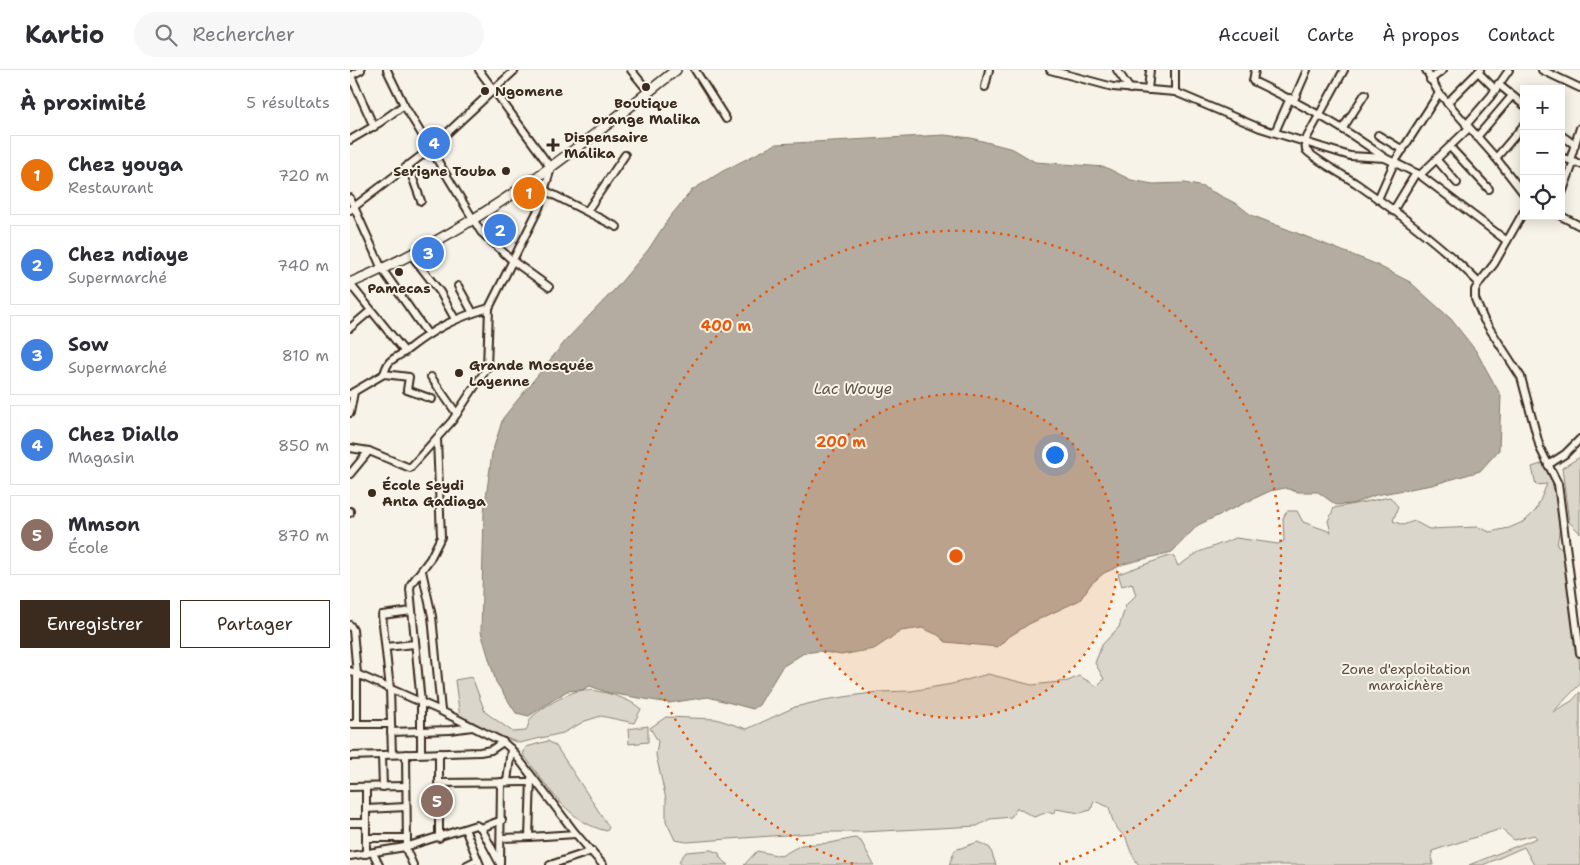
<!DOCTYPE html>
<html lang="fr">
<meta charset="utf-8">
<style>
:root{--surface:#fff;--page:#f7f7f7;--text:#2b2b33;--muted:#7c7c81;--line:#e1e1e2;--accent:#3b2a1e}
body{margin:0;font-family:"Shantell Sans",sans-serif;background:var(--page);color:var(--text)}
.controls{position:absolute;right:15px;top:15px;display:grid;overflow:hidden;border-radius:0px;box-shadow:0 2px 12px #0003}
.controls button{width:45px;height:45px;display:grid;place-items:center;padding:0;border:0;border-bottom:1px solid var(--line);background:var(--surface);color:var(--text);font:25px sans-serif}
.you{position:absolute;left:704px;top:384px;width:18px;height:18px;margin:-12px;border:4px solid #fff;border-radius:50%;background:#1a73e8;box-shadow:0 0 0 8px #1a73e833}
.badge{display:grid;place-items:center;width:32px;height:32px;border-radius:50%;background:var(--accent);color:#fff;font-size:16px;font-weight:700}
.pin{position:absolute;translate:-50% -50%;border:2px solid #fff;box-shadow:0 1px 5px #0006}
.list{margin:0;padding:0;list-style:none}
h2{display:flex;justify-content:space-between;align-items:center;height:65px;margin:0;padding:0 20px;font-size:21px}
h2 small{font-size:16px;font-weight:400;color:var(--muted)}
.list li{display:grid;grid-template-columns:32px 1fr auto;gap:15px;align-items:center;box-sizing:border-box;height:80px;margin:0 10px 10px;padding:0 10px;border:1px solid var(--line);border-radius:0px}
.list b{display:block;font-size:19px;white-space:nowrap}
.list p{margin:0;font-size:16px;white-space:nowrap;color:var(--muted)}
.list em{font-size:16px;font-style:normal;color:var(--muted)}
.actions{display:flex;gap:10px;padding:15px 20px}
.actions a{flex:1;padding:11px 0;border:1px solid var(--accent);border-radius:0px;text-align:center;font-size:18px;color:var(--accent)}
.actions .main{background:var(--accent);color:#fff}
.icon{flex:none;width:28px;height:28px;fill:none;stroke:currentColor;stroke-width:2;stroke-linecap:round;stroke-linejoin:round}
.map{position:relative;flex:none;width:1230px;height:795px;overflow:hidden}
header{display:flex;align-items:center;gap:30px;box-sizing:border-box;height:70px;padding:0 25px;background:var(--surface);border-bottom:1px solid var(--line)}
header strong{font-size:24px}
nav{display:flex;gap:28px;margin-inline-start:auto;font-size:18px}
.search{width:350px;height:45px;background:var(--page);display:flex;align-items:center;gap:12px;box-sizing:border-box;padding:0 18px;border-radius:28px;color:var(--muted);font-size:19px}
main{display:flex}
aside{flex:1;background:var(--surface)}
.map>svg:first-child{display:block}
</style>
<header>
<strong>Kartio</strong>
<div class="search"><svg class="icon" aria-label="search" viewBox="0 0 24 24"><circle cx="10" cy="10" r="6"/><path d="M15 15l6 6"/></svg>Rechercher</div>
<nav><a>Accueil</a><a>Carte</a><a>À propos</a><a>Contact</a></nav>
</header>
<main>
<aside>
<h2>À proximité<small>5 résultats</small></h2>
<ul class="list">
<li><span class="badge" style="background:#e8710a">1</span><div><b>Chez youga</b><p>Restaurant</p></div><em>720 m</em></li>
<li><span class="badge" style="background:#3f7fe0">2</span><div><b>Chez ndiaye</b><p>Supermarché</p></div><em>740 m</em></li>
<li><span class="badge" style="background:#3f7fe0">3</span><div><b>Sow</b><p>Supermarché</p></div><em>810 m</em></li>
<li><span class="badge" style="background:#3f7fe0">4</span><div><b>Chez Diallo</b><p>Magasin</p></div><em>850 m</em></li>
<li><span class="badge" style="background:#8d6e63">5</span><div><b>Mmson</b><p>École</p></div><em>870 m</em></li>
</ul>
<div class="actions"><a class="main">Enregistrer</a><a>Partager</a></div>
</aside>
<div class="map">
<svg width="1230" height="795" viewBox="0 0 1230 795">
<rect width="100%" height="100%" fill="#f7f3e8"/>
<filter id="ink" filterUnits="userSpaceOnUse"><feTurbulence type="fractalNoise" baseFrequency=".02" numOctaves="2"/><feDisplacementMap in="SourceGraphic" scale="10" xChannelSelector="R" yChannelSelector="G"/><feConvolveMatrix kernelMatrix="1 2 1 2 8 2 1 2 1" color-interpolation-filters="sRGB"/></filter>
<g filter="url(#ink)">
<!-- green -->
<g fill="#dbd6cb" stroke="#8b8074">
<polygon points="1230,387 1230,463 1219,452 1212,398"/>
<path d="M1197,392L1211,449L1207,476L1214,480C1221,524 1230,569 1230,614L1203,642L1222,631L1230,622V795H1184L1174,777L1133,795H1119L1187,768L1184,765L1164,770L1151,759L1082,781L1083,795H789C783,788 778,776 776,767C765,759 762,750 759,737L744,731L741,740L730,743L706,739L703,744L698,742L684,747L667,738L661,747L640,749L627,756L512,762H477L337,772L325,770L316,751V729L306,685L308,671L300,658L316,647L366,649L397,659L445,637L474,630L528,622L561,621L602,614L638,604L682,615L718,611L729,606L747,616L754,609L745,593L752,575L769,557L776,535L786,525L782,513L772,516L768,504L819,486L824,487L828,496L849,482L886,468L928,474L934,471L933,448L937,441H947L953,452L981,462L978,451L984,438L1040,427L1048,437L1043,451L1053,455L1064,451L1079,459L1128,457L1140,462L1159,458L1175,451L1186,440L1197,414L1186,415L1182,397Z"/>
<path d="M122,607L135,642L163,662L176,661C178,657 179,650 182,647C191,638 220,621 233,620C249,619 279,628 291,639L284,653L251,646L235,651L213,663L169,673L140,662L118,649L110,648L105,610Z"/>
<polygon points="298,656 298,672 279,674 278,659"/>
<path d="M198,671L206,676L259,757L257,761C218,753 196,714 173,684L176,677Z"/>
<polygon points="505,768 511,771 524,795 394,795 407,781 431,786 451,775 480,773"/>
<polygon points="628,772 640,778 646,795 599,795 605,780"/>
<polygon points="361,780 369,783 370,788 379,795 331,795 329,791 336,782"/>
</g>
<!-- water -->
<polygon fill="#b4aca0" stroke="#84786c" points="594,65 621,68 663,79 685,92 755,97 781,110 803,114 835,113 853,117 887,134 901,145 1023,193 1060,212 1101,249 1126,281 1151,326 1149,380 1130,401 1082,415 1026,425 1002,434 986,435 968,422 947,422 935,418 920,421 848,455 822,482 774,494 754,503 741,514 730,530 679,554 657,568 648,577 596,572 588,565 572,558 551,561 524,579 491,585 469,581 454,583 432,597 409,635 403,639 358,627 319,633 259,623 240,616 232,620 217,621 179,646 166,643 146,612 131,562 134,442 142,383 153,348 217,269 266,218 298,180 319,148 342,120 373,101 426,74"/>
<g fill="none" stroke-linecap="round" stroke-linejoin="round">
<!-- minor casing -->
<g stroke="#3b2a1e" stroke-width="10">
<g id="minor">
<polyline points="37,0 54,35 131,162 163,191 199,217"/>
<polyline points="281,0 299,22"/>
<polyline points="345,0 376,49"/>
<polyline points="700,0 763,17 825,22 910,58 1000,86 1035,88 1070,105 1157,171"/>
<polyline points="767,0 780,19"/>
<path d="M905,0L903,11C953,35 990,55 1035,88"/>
<path d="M994,0L955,71L956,80C965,90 994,105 1007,114C1050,144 1093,176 1129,213"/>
<polyline points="1076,0 1089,23 1146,88 1174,124"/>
<polyline points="1192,0 1230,18"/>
<polyline points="1128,2 1146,20"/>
<polyline points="0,6 11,0"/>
<polyline points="1,6 24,57"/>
<polyline points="1080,10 1093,0"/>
<polyline points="1148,14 1174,35"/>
<polyline points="635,17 639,0"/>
<polyline points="798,20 800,0"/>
<polyline points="825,22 825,0"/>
<polyline points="944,30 957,0"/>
<polyline points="1097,33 1130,0"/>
<polyline points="1116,55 1141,26 1159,0"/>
<polyline points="993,58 1015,24"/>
<polyline points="925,62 940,28"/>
<polyline points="1028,65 1053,80"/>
<polyline points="1211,65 1225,75"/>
<polyline points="1127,67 1162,26"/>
<polyline points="0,70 29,53 54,35"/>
<polyline points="1100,77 1139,119"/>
<polyline points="1211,87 1230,94"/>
<polyline points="1146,88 1174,55"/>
<polyline points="1086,89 1107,113"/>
<polyline points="1220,90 1230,58"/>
<polyline points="58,95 71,131"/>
<polyline points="1070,105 1119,58"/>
<polyline points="196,121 267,157"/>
<polyline points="1211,126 1224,91"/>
<polyline points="0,128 32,199 77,263"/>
<polyline points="1028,129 1044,93 1089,23"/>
<polyline points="0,140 80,79 165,0"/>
<polyline points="237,141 275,85"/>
<polyline points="1043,141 1066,103"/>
<polyline points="1174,141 1144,194 1129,213 1125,220 1125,229 1134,250 1171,307 1190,378 1208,414 1230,583"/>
<polyline points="1211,146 1230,156"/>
<polyline points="62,186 90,222 105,249"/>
<polyline points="0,214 55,282"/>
<polyline points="108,216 123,243"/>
<polyline points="0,258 20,241"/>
<path d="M34,304C39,286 45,290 57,280C85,258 105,248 139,238"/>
<polyline points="81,307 107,344"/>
<polyline points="0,324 34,304 59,307 57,320 82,329"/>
<polyline points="0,343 4,322"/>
<polyline points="0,378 19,381"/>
<polyline points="1198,395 1215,384 1230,369"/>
<polyline points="0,404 19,381 60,398 102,351 137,298 139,238 189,138 201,98 129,0"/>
<polyline points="0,441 0,443"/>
<polyline points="72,501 82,546 91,641"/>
<polyline points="0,555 3,560 7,604 7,654"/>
<polyline points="36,577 65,574"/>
<polyline points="0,601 91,641 153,672 161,679 226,764 253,795"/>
<polyline points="0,654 41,654"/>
<polyline points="41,662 100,660 122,657"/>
<polyline points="71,683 71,633 60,519 61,514 80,489 91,467 87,369"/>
<polyline points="89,683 89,768"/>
<polyline points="42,684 40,619 32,545 62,541"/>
<polyline points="56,684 57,777"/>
<polyline points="32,685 33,717"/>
<polyline points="0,686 130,682 141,680 153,672"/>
<polyline points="157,712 161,679"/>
<polyline points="88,713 181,712"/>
<polyline points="0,717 56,716"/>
<polyline points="16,717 16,784"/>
<polyline points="16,739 56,737"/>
<polyline points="0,753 16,753"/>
<polyline points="131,758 149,792"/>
<polyline points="115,759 130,795"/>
<polyline points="179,767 226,764"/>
<polyline points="16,768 57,768"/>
<polyline points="151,768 179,767 181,709"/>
<polyline points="55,777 63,795"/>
<polyline points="23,783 29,795"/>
<polyline points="0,786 55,777 126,755 131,758 152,750"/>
<polyline points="150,794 151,712"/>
<polyline points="117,795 127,790"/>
<polyline points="200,795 242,781"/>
</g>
</g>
<!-- secondary casing -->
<g stroke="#3b2a1e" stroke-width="12">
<path id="secondary" d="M0,213C125,161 221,84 326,0"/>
</g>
<!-- minor -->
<use href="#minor" stroke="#f7f3e8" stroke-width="6"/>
<!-- secondary -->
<use href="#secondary" stroke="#f7f3e8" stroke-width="9"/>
</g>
</g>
<!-- distance rings -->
<circle cx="606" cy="486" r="162" fill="#e8590c" fill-opacity=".12"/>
<g fill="none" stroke="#e8590c" stroke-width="2.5" stroke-dasharray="2.5 5">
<circle cx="606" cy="486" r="162"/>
<path d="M503 794A325 325 0 1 1 709 794"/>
</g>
<!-- markers -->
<g fill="#3b2a1e" stroke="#f7f3e8" stroke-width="2">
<circle cx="296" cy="17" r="5"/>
<circle cx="135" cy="21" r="5"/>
<path d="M200.5 67.5h5v5h5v5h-5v5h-5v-5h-5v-5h5z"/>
<circle cx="156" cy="101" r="5"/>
<circle cx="49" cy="202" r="5"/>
<circle cx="109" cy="303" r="5"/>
<circle cx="22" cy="423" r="5"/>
</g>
<g text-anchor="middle" stroke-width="4" stroke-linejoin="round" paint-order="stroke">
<!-- poi labels -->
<g font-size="14" font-weight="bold" fill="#3b2a1e" stroke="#f7f3e8" text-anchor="start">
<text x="145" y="26">Ngomene</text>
<text x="296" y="38" text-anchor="middle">Boutique<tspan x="296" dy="16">orange Malika</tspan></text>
<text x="214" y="72">Dispensaire<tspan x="214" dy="16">Malika</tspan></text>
<text x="146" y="106" text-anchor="end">Serigne Touba</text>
<text x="49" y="223" text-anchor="middle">Pamecas</text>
<text x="119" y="300">Grande Mosquée<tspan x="119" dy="16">Layenne</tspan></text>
<text x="32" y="420">École Seydi<tspan x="32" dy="16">Anta Gadiaga</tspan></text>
</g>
<!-- park labels -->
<g font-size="14" fill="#5b4c41" stroke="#f7f3e8">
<text x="1056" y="604">Zone d'exploitation<tspan x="1056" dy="16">maraichère</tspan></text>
</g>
<!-- water labels -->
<g font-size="15" font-style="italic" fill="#5f5145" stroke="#f7f3e8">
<text x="503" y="324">Lac Wouye</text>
</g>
</g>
<circle cx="606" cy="486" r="8" fill="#e8590c" stroke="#f7f3e8" stroke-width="2.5"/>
<g font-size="15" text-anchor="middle" font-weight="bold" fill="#e8590c" stroke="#f7f3e8" stroke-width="4" stroke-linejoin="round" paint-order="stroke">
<text x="376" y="261">400 m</text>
<text x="491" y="377">200 m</text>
</g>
</svg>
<div class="controls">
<button>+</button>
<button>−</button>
<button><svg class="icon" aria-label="locate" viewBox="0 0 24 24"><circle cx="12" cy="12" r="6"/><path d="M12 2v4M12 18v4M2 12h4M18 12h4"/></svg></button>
</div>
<div class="you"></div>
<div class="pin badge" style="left:179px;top:123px;background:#e8710a">1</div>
<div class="pin badge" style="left:150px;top:160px;background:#3f7fe0">2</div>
<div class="pin badge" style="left:78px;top:183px;background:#3f7fe0">3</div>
<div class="pin badge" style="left:84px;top:73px;background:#3f7fe0">4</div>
<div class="pin badge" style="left:87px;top:731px;background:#8d6e63">5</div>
</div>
</main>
